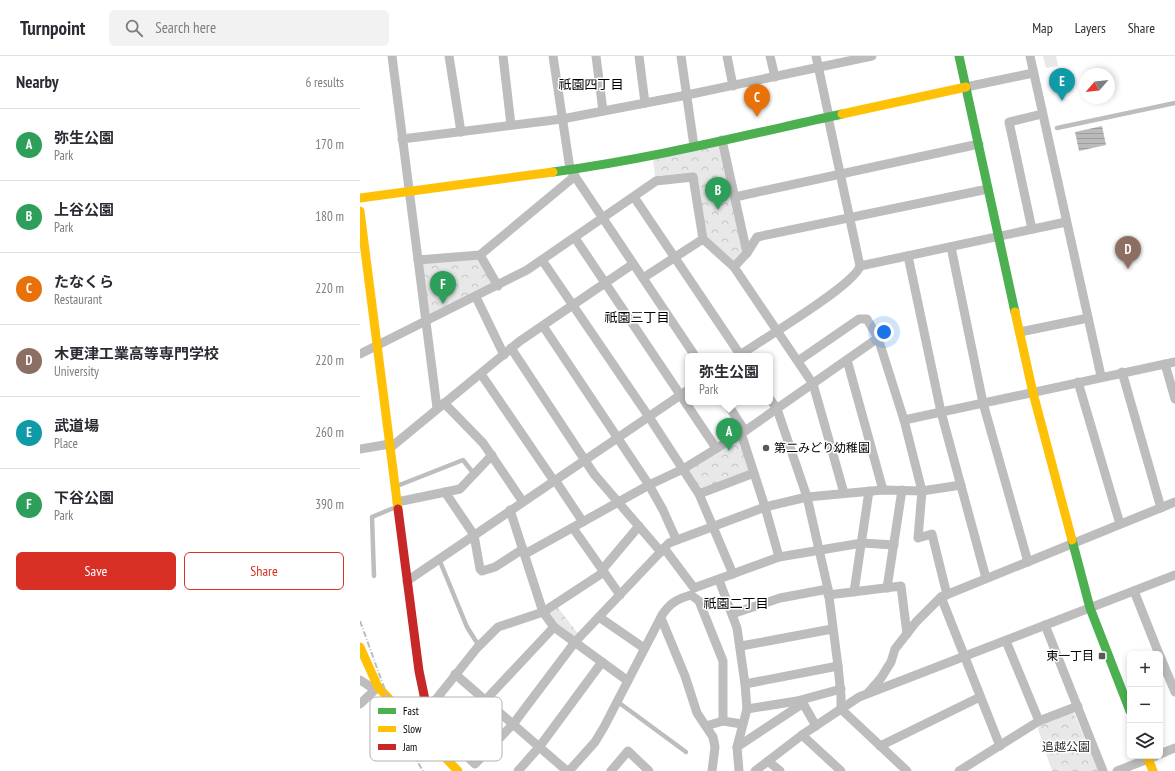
<!DOCTYPE html>
<meta charset="utf-8">
<style>
:root{--surface:#fff;--page:#f2f2f3;--text:#2b2b33;--muted:#7c7c81;--line:#e1e1e2;--accent:#d93025}
body{margin:0;font-family:"PT Sans Narrow","Noto Sans JP",sans-serif;background:var(--page);color:var(--text)}
.controls{position:absolute;right:12px;bottom:12px;display:grid;overflow:hidden;border-radius:6px;box-shadow:0 2px 6px #0003}
.controls button{width:36px;height:36px;display:grid;place-items:center;padding:0;border:0;border-bottom:1px solid var(--line);background:var(--surface);color:var(--text);font:20px sans-serif}
.compass{position:absolute;left:719px;top:12px;width:36px;height:36px;border-radius:50%;background:var(--surface);box-shadow:0 2px 6px #0003;rotate:242deg}
.you{position:absolute;left:524px;top:276px;width:14px;height:14px;margin:-10px;border:3px solid #fff;border-radius:50%;background:#1a73e8;box-shadow:0 0 0 6px #1a73e833}
.badge{display:grid;place-items:center;width:26px;height:26px;border-radius:50%;background:var(--accent);color:#fff;font-size:13px;font-weight:700}
.pin{position:absolute;translate:-50% -33px;filter:drop-shadow(0 1px 2px #0008)}
.pin::after{content:'';position:absolute;top:21px;width:14px;height:12px;background:inherit;clip-path:polygon(0 0,100% 0,50% 100%)}
.popup{position:absolute;left:325px;top:297px;width:88px;height:52px;box-sizing:border-box;display:grid;place-content:center;border-radius:6px;background:var(--surface);filter:drop-shadow(0 1px 3px #0005);font-size:13px;white-space:nowrap;color:var(--muted)}
.popup b{font-size:15px;color:var(--text)}
.popup::after{content:'';position:absolute;left:50%;top:100%;margin-left:-8px;border:8px solid transparent;border-top-color:var(--surface)}
.list{margin:0;padding:0;list-style:none}
h2{display:flex;justify-content:space-between;align-items:center;height:52px;margin:0;padding:0 16px;font-size:17px}
h2 small{font-size:13px;font-weight:400;color:var(--muted)}
.list li{display:grid;grid-template-columns:26px 1fr auto;gap:12px;align-items:center;box-sizing:border-box;height:72px;padding:0 16px;border-top:1px solid var(--line)}
.list b{display:block;font-size:15px;white-space:nowrap}
.list p{margin:0;font-size:13px;white-space:nowrap;color:var(--muted)}
.list em{font-size:13px;font-style:normal;color:var(--muted)}
.actions{display:flex;gap:8px;padding:12px 16px}
.actions a{flex:1;padding:9px 0;border:1px solid var(--accent);border-radius:6px;text-align:center;font-size:14px;color:var(--accent)}
.actions .main{background:var(--accent);color:#fff}
.icon{flex:none;width:22px;height:22px;fill:none;stroke:currentColor;stroke-width:2;stroke-linecap:round;stroke-linejoin:round}
.map{position:relative;flex:none;width:815px;height:715px;overflow:hidden}
header{display:flex;align-items:center;gap:24px;box-sizing:border-box;height:56px;padding:0 20px;background:var(--surface);border-bottom:1px solid var(--line)}
header strong{font-size:19px}
nav{display:flex;gap:22px;margin-inline-start:auto;font-size:14px}
.search{width:280px;height:36px;background:var(--page);display:flex;align-items:center;gap:10px;box-sizing:border-box;padding:0 14px;border-radius:6px;color:var(--muted);font-size:15px}
main{display:flex}
aside{flex:1;background:var(--surface)}
.map>svg:first-child{display:block}
</style>
<header>
<strong>Turnpoint</strong>
<div class="search"><svg class="icon" aria-label="search" viewBox="0 0 24 24"><circle cx="10" cy="10" r="6"/><path d="M15 15l6 6"/></svg>Search here</div>
<nav><a>Map</a><a>Layers</a><a>Share</a></nav>
</header>
<main>
<aside>
<h2>Nearby<small>6 results</small></h2>
<ul class="list">
<li><span class="badge" style="background:#2e9e5b">A</span><div><b>弥生公園</b><p>Park</p></div><em>170 m</em></li>
<li><span class="badge" style="background:#2e9e5b">B</span><div><b>上谷公園</b><p>Park</p></div><em>180 m</em></li>
<li><span class="badge" style="background:#e8710a">C</span><div><b>たなくら</b><p>Restaurant</p></div><em>220 m</em></li>
<li><span class="badge" style="background:#8d6e63">D</span><div><b>木更津工業高等専門学校</b><p>University</p></div><em>220 m</em></li>
<li><span class="badge" style="background:#0f9aa8">E</span><div><b>武道場</b><p>Place</p></div><em>260 m</em></li>
<li><span class="badge" style="background:#2e9e5b">F</span><div><b>下谷公園</b><p>Park</p></div><em>390 m</em></li>
</ul>
<div class="actions"><a class="main">Save</a><a>Share</a></div>
</aside>
<div class="map">
<svg width="815" height="715" viewBox="0 0 815 715">
<defs>
<pattern id="forest-crowns" width="20" height="18" patternUnits="userSpaceOnUse"><rect width="20" height="18" fill="#e8e8e8"/><path d="M2 6a3 3 0 1 1 6 0M12 15a3 3 0 1 1 6 0" fill="none" stroke="#c5c5c5"/></pattern>
<pattern id="water-rules" width="6" height="5" patternUnits="userSpaceOnUse"><rect width="6" height="5" fill="#bababa"/><path d="M0 2.5h6" fill="none" stroke="#9e9e9e"/></pattern>
</defs>
<rect width="100%" height="100%" fill="#fff"/>
<!-- forest -->
<g fill="url(#forest-crowns)">
<polygon points="362,84 387,197 374,211 343,183 333,121 296,125 292,98"/>
<polygon points="120,199 138,230 66,265 58,204"/>
<polygon points="381,377 394,417 339,438 323,413"/>
<polygon points="195,548 220,580 215,586 183,556"/>
<polygon points="712,656 714,657 739,715 692,715 678,673 680,669"/>
</g>
<!-- pitch -->
<polygon fill="#e8e8e8" points="683,0 696,0 698,10 686,12"/>
<!-- water -->
<polygon fill="url(#water-rules)" points="742,70 746,89 719,95 715,76"/>
<g fill="none" stroke-linecap="round" stroke-linejoin="round">
<!-- lane -->
<g stroke="#bdbdbd" stroke-width="4.5">
<polyline points="697,72 815,47"/>
<polyline points="37,430 103,404 114,418"/>
<polyline points="79,503 107,571 119,590"/>
<polyline points="14,520 12,461 36,451"/>
<polyline points="258,646 326,696"/>
</g>
<!-- street -->
<g stroke="#bdbdbd" stroke-width="9">
<polyline points="32,0 77,352"/>
<polyline points="89,0 101,76"/>
<polyline points="143,0 151,69"/>
<polyline points="193,0 210,113 335,300"/>
<polyline points="236,0 243,55"/>
<polyline points="279,0 285,47"/>
<polyline points="321,0 334,90"/>
<polyline points="367,0 373,30"/>
<polyline points="410,0 415,21"/>
<polyline points="456,0 469,61"/>
<polyline points="670,0 741,320"/>
<polyline points="606,31 673,17"/>
<polyline points="42,83 202,63 327,39 512,0"/>
<polyline points="362,84 387,197"/>
<polyline points="274,141 381,300"/>
<polyline points="375,141 619,88"/>
<polyline points="672,173 649,66 682,58"/>
<polyline points="215,182 356,392"/>
<polyline points="591,191 623,347 668,506"/>
<polyline points="120,199 138,230"/>
<polyline points="548,200 581,356 626,522"/>
<polyline points="58,204 120,199 215,120"/>
<polyline points="182,204 289,361 339,438 373,518"/>
<polyline points="500,210 706,166"/>
<polyline points="374,211 387,197 397,181 628,133"/>
<polyline points="283,222 343,183"/>
<polyline points="116,241 144,299"/>
<polyline points="183,270 289,429 303,454 316,483"/>
<polyline points="660,276 728,262"/>
<polyline points="151,292 234,418 301,496"/>
<polyline points="0,298 167,214 296,125 333,121 343,183 374,211 453,328 484,437"/>
<path d="M378,300C399,286 495,229 500,210L468,61"/>
<polyline points="487,304 523,434"/>
<polyline points="438,305 499,263 507,263 518,282 544,364 562,435 558,482 572,478 587,539"/>
<polyline points="805,308 815,343"/>
<polyline points="762,316 801,452"/>
<polyline points="121,318 194,425"/>
<polyline points="718,326 760,468"/>
<polyline points="410,343 417,353 447,441 468,533 478,610 481,640 481,653 547,715"/>
<polyline points="366,346 385,375"/>
<polyline points="84,347 123,387 163,446"/>
<polyline points="544,364 815,306"/>
<polyline points="381,377 405,451 419,501"/>
<polyline points="30,392 160,285 273,208"/>
<polyline points="0,393 30,388"/>
<polyline points="195,424 223,466"/>
<polyline points="85,436 114,479 120,513 122,515 135,511 163,493"/>
<polyline points="339,438 394,417"/>
<polyline points="37,446 100,433 132,399"/>
<polyline points="150,454 183,556 194,571 268,625"/>
<polyline points="213,472 260,539"/>
<polyline points="304,492 334,532 419,501 502,487 534,489"/>
<polyline points="165,498 289,429 323,413 385,375 518,282"/>
<polyline points="242,514 279,470"/>
<polyline points="244,516 183,556 138,571 117,592 73,647 89,683 115,708 154,667 215,586 309,487 405,451 447,441 523,434 562,435 601,429"/>
<polyline points="359,524 377,572 385,628 387,653 377,691 379,715"/>
<polyline points="47,525 328,334"/>
<polyline points="527,532 542,434"/>
<polyline points="774,535 799,598"/>
<polyline points="494,536 509,435"/>
<polyline points="468,539 541,530 547,578"/>
<polyline points="581,541 640,690"/>
<polyline points="372,558 420,542 468,533"/>
<polyline points="239,561 284,592"/>
<polyline points="301,562 325,620 337,657 353,681 355,691 352,715"/>
<polyline points="685,569 743,715"/>
<polyline points="646,585 679,665"/>
<polyline points="381,590 472,573"/>
<polyline points="800,600 815,636"/>
<polyline points="95,618 207,715"/>
<polyline points="0,624 14,633"/>
<polyline points="385,628 478,610"/>
<polyline points="508,637 521,622 531,606 535,593 556,566 581,541 815,446"/>
<polyline points="438,645 444,649 456,670"/>
<polyline points="0,648 18,631"/>
<polyline points="387,653 437,645 481,633"/>
<polyline points="346,670 363,665 382,668"/>
<polyline points="442,679 481,715"/>
<polyline points="89,683 194,571"/>
<polyline points="520,690 620,641"/>
<polyline points="377,691 442,648"/>
<polyline points="800,698 815,692"/>
<polyline points="408,705 420,715"/>
<polyline points="158,715 180,690 242,606"/>
<path d="M209,715L235,686L244,671L302,559C310,547 317,543 331,539L339,545L363,605V665"/>
<polyline points="251,715 268,695 289,715"/>
<polyline points="395,715 442,679 499,641 815,519"/>
<polyline points="599,715 679,665 718,650"/>
<polyline points="757,715 796,700"/>
</g>
<!-- fast -->
<g stroke="#4caf50" stroke-width="9">
<polyline points="599,0 655,256"/>
<path d="M193,116C290,103 386,79 482,58"/>
<polyline points="712,484 730,552 770,655"/>
</g>
<!-- slow -->
<g stroke="#ffc107" stroke-width="9">
<polyline points="482,58 606,31"/>
<polyline points="0,142 193,116"/>
<polyline points="0,155 38,453"/>
<polyline points="655,256 673,337 712,484"/>
<polyline points="0,591 18,631 98,715"/>
<polyline points="787,700 793,715"/>
</g>
<!-- jam -->
<polyline stroke="#c62828" stroke-width="9" points="38,453 59,615 69,663 81,694"/>
<!-- rail -->
<path stroke="#bdbdbd" stroke-width="2" stroke-dasharray="6 2 1 2" stroke-linecap="butt" d="M0,565C19,616 35,669 63,715"/>
</g>
<!-- markers -->
<g fill="#595959" stroke="#fff" stroke-width="1.5">
<circle cx="406" cy="392" r="4"/>
<rect x="738" y="596" width="8" height="8" rx="2"/>
</g>
<g text-anchor="middle" stroke-width="3" stroke-linejoin="round" paint-order="stroke">
<!-- poi labels -->
<g font-size="12" fill="#000" stroke="#fff" text-anchor="start">
<text x="414" y="396">第二みどり幼稚園</text>
<text x="734" y="604" text-anchor="end">東一丁目</text>
</g>
<!-- park labels -->
<g font-size="12" fill="#2c2c2c" stroke="#fff">
<text x="706" y="695">追越公園</text>
</g>
<!-- neighbourhood labels -->
<g font-size="13" fill="#000" stroke="#fff">
<text x="231" y="33">祇園四丁目</text>
<text x="277" y="266">祇園三丁目</text>
<text x="376" y="552">祇園二丁目</text>
</g>
</g>
<!-- legend -->
<rect x="10" y="641" width="132" height="64" rx="6" fill="#fff" stroke="#b2b2b2" stroke-width="1"/>
<rect x="18" y="652" width="18" height="6" fill="#4caf50"/>
<rect x="18" y="670" width="18" height="6" fill="#ffc107"/>
<rect x="18" y="688" width="18" height="6" fill="#c62828"/>
<g font-size="11" fill="#000">
<text x="43" y="659">Fast</text>
<text x="43" y="677">Slow</text>
<text x="43" y="695">Jam</text>
</g>
</svg>
<div class="controls">
<button>+</button>
<button>−</button>
<button><svg class="icon" aria-label="layers" viewBox="0 0 24 24"><path d="M12 4l9 5-9 5-9-5zM3 14l9 5 9-5"/></svg></button>
</div>
<svg class="compass" viewBox="-18 -18 36 36"><path d="M0-13l5 13h-10z" fill="#e53935"/><path d="M0 13l5-13h-10z" fill="#7c7c81"/></svg>
<div class="you"></div>
<div class="pin badge" style="left:369px;top:395px;background:#2e9e5b">A</div>
<div class="popup"><b>弥生公園</b>Park</div>
<div class="pin badge" style="left:358px;top:154px;background:#2e9e5b">B</div>
<div class="pin badge" style="left:397px;top:61px;background:#e8710a">C</div>
<div class="pin badge" style="left:768px;top:213px;background:#8d6e63">D</div>
<div class="pin badge" style="left:702px;top:45px;background:#0f9aa8">E</div>
<div class="pin badge" style="left:83px;top:248px;background:#2e9e5b">F</div>
</div>
</main>
